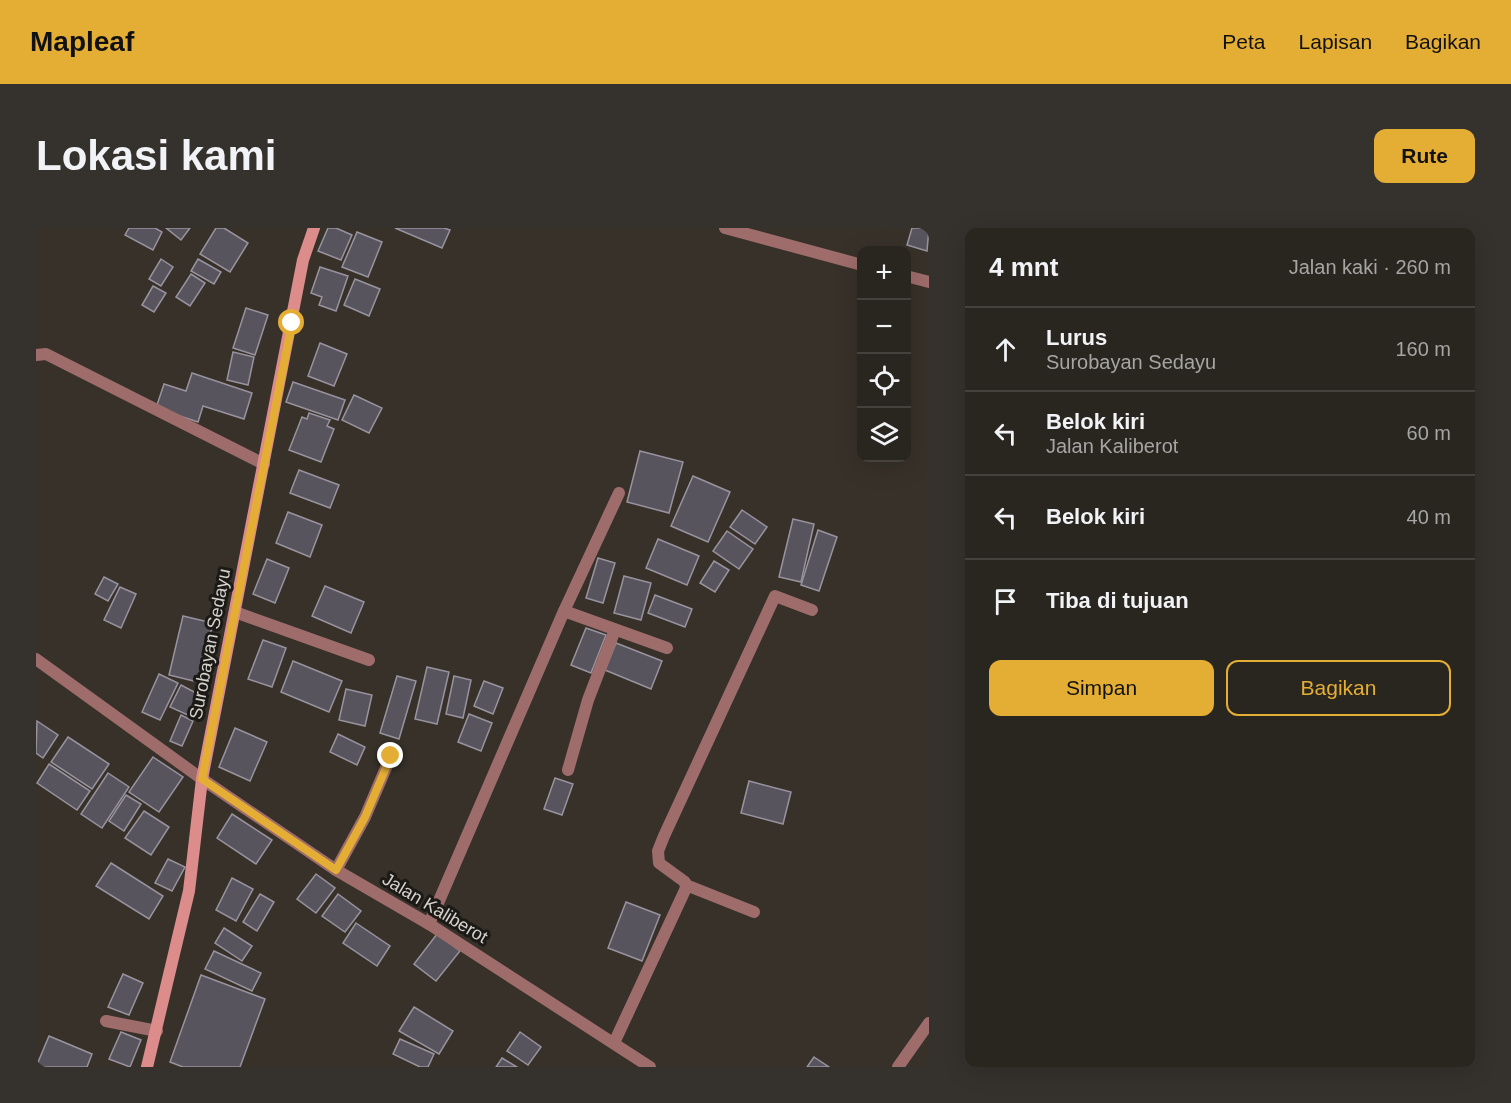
<!DOCTYPE html>
<html lang="id">
<meta charset="utf-8">
<style>
:root{--surface:#29251f;--page:#35312c;--text:#f1f3f6;--muted:#a5a5a4;--line:#45423d;--accent:#e4ae35}
body{margin:0;font-family:Helvetica,sans-serif;background:var(--page);color:var(--text)}
.controls{position:absolute;right:18px;top:18px;display:grid;overflow:hidden;border-radius:12px;box-shadow:0 6px 24px #0002}
.controls button{width:54px;height:54px;display:grid;place-items:center;padding:0;border:0;border-bottom:2px solid var(--line);background:var(--surface);color:var(--text);font:30px sans-serif}
.stop{position:absolute;width:18px;height:18px;margin:-14px;border:4px solid #e4ae35;border-radius:50%;background:#fff}
.stop.end{background:#e4ae35;border-color:#fff;box-shadow:0 2px 6px #0008}
.list{margin:0;padding:0;list-style:none}
h2{display:flex;justify-content:space-between;align-items:center;height:78px;margin:0;padding:0 24px;font-size:26px}
h2 small{font-size:20px;font-weight:400;color:var(--muted)}
.list li{display:grid;grid-template-columns:39px 1fr auto;gap:18px;align-items:center;box-sizing:border-box;height:84px;padding:0 24px;border-top:2px solid var(--line)}
.list b{display:block;font-size:22px;white-space:nowrap}
.list p{margin:0;font-size:20px;white-space:nowrap;color:var(--muted)}
.list em{font-size:20px;font-style:normal;color:var(--muted)}
.actions{display:flex;gap:12px;padding:18px 24px}
.actions a{flex:1;padding:14px 0;border:2px solid var(--accent);border-radius:12px;text-align:center;font-size:21px;color:var(--accent)}
.actions .main{background:var(--accent);color:#111}
.icon{flex:none;width:33px;height:33px;fill:none;stroke:currentColor;stroke-width:2;stroke-linecap:round;stroke-linejoin:round}
.map{position:relative;flex:none;width:893px;height:839px;overflow:hidden;border-radius:12px}
header{display:flex;align-items:center;gap:36px;box-sizing:border-box;height:84px;padding:0 30px;background:var(--accent);color:#111}
header strong{font-size:28px}
nav{display:flex;gap:33px;margin-inline-start:auto;font-size:21px}
.intro{display:flex;align-items:center;justify-content:space-between;box-sizing:border-box;height:144px;padding:0 36px}
h1{margin:0;font-size:42px}
.button{padding:15px 27px;border-radius:12px;background:var(--accent);color:#111;font-size:21px;font-weight:700}
main{display:flex;gap:36px;padding:0 36px}
aside{flex:1;background:var(--surface);border-radius:12px;box-shadow:0 6px 24px #0002}
.map>svg:first-child{display:block}
</style>
<header>
<strong>Mapleaf</strong>
<nav><a>Peta</a><a>Lapisan</a><a>Bagikan</a></nav>
</header>
<div class="intro"><h1>Lokasi kami</h1><a class="button">Rute</a></div>
<main>
<div class="map">
<svg width="893" height="839" viewBox="0 0 893 839">
<rect width="100%" height="100%" fill="#373129"/>
<!-- building -->
<g fill="#58545e" stroke="#98939e" stroke-width="1.5">
<polygon points="93,0 119,0 126,4 117,22 89,7"/>
<polygon points="130,0 154,0 145,12"/>
<polygon points="180,0 188,0 212,15 194,44 164,26"/>
<polygon points="292,0 300,0 316,7 305,32 282,23"/>
<polygon points="359,0 408,0 414,2 406,20"/>
<polygon points="876,0 893,0 891,23 871,17"/>
<polygon points="321,4 346,14 332,49 306,39"/>
<polygon points="125,31 137,39 125,58 113,51"/>
<polygon points="162,31 185,44 178,56 155,43"/>
<polygon points="284,39 312,48 300,83 283,77 286,69 275,65"/>
<polygon points="155,46 169,55 154,78 140,69"/>
<polygon points="319,51 344,61 333,88 308,77"/>
<polygon points="117,58 130,65 118,84 106,77"/>
<polygon points="210,80 232,87 219,127 197,120"/>
<polygon points="284,115 311,126 298,158 272,148"/>
<polygon points="197,124 218,129 212,157 191,152"/>
<polygon points="156,145 216,165 208,191 167,178 162,194 120,180 128,156 150,163"/>
<polygon points="257,154 309,172 302,192 250,174"/>
<polygon points="318,167 346,180 333,205 306,192"/>
<polygon points="273,185 294,192 291,198 298,201 285,234 253,222 266,189 271,191"/>
<polygon points="604,223 647,234 633,285 591,274"/>
<polygon points="263,242 303,257 294,280 254,265"/>
<polygon points="657,248 694,264 672,314 635,298"/>
<polygon points="706,282 731,299 719,316 694,299"/>
<polygon points="252,284 286,297 274,329 240,315"/>
<polygon points="757,291 778,296 765,354 743,349"/>
<polygon points="782,302 801,309 783,363 765,357"/>
<polygon points="691,303 717,321 703,341 677,323"/>
<polygon points="622,311 663,328 651,357 610,340"/>
<polygon points="562,330 579,335 567,375 550,370"/>
<polygon points="231,331 253,340 239,375 217,366"/>
<polygon points="678,333 693,342 679,364 664,355"/>
<polygon points="588,348 615,355 605,392 578,385"/>
<polygon points="68,349 82,356 72,373 59,366"/>
<polygon points="289,358 328,374 315,405 276,388"/>
<polygon points="84,359 100,366 85,400 68,392"/>
<polygon points="619,367 656,381 649,399 612,385"/>
<polygon points="147,388 177,395 162,454 133,447"/>
<polygon points="550,400 570,407 555,445 535,437"/>
<polygon points="227,412 250,420 236,459 212,451"/>
<polygon points="580,415 626,433 615,461 569,442"/>
<polygon points="257,433 306,453 293,484 245,464"/>
<polygon points="391,439 413,444 401,496 379,491"/>
<polygon points="123,446 142,455 124,492 106,484"/>
<polygon points="361,448 380,453 363,511 344,505"/>
<polygon points="418,448 435,452 427,490 410,486"/>
<polygon points="448,453 467,460 457,486 438,478"/>
<polygon points="145,457 164,467 154,488 134,479"/>
<polygon points="310,461 336,467 329,498 303,492"/>
<polygon points="433,486 456,495 445,523 422,514"/>
<polygon points="145,487 157,493 146,518 134,513"/>
<polygon points="1,493 22,507 7,530 0,525"/>
<polygon points="199,500 231,514 214,553 183,539"/>
<polygon points="302,506 329,519 321,537 294,524"/>
<polygon points="32,509 73,536 56,561 15,534"/>
<polygon points="117,529 147,549 123,584 93,564"/>
<polygon points="13,536 54,563 41,582 1,555"/>
<polygon points="72,545 93,559 66,600 45,586"/>
<polygon points="519,550 537,556 526,587 508,581"/>
<polygon points="713,553 755,564 747,596 705,585"/>
<polygon points="90,567 105,576 88,603 73,593"/>
<polygon points="108,583 133,599 115,627 89,610"/>
<polygon points="196,586 236,612 220,636 181,610"/>
<polygon points="132,631 149,639 136,663 119,655"/>
<polygon points="75,635 127,668 113,691 60,658"/>
<polygon points="280,646 299,660 280,685 261,671"/>
<polygon points="196,650 217,661 200,693 180,682"/>
<polygon points="224,666 238,674 221,703 207,694"/>
<polygon points="302,666 325,683 309,704 286,688"/>
<polygon points="590,674 624,687 606,733 572,720"/>
<polygon points="320,695 354,718 341,738 307,715"/>
<polygon points="188,700 216,718 206,733 179,715"/>
<polygon points="401,706 424,723 400,753 378,736"/>
<polygon points="178,723 225,745 216,763 169,741"/>
<polygon points="87,746 107,755 93,787 72,779"/>
<polygon points="165,747 229,771 204,839 147,839 134,834"/>
<polygon points="378,779 417,803 403,826 363,803"/>
<polygon points="85,804 105,812 94,839 73,831"/>
<polygon points="484,804 505,819 492,837 471,823"/>
<polygon points="13,808 56,826 51,839 0,839"/>
<polygon points="364,811 398,826 392,839 384,839 357,826"/>
<polygon points="778,829 793,839 771,839"/>
<polygon points="466,830 481,839 460,839"/>
</g>
<g fill="none" stroke-linecap="round" stroke-linejoin="round">
<!-- service -->
<g stroke="#9e6c6b" stroke-width="12">
<polyline points="300,642 329,589 355,528"/>
<polyline points="650,657 718,684"/>
</g>
<!-- minor -->
<g stroke="#9e6c6b" stroke-width="12">
<polyline points="689,0 826,37"/>
<polyline points="870,48 893,54"/>
<polyline points="0,127 10,126 228,236"/>
<polyline points="528,383 631,420"/>
<polyline points="199,384 333,432"/>
<polyline points="0,431 166,551 300,642 393,696 614,839"/>
<polyline points="532,542 552,472 579,402"/>
<polyline points="393,696 528,383 583,265"/>
<polyline points="70,793 121,803"/>
<polyline points="578,815 650,660 649,654 623,635 622,623 628,608 739,368 776,382"/>
<polyline points="862,839 893,795"/>
</g>
<!-- secondary -->
<polyline stroke="#db8c8b" stroke-width="12" points="111,839 153,663 166,551 267,32 278,0"/>
</g>
<g fill="none" stroke-linecap="round" stroke-linejoin="round">
<!-- route -->
<polyline stroke="#e4ae35" stroke-width="8" points="256,95 166,551 300,642 329,589 355,528"/>
</g>
<g text-anchor="middle" stroke-width="6" stroke-linejoin="round" paint-order="stroke">
<!-- street labels -->
<g font-size="18" fill="#d6d2cd" stroke="#1c1a16">
<text transform="translate(174 416) rotate(-79)" y="6">Surobayan Sedayu</text>
<text transform="translate(399 680) rotate(31)" y="6">Jalan Kaliberot</text>
</g>
</g>
</svg>
<div class="controls">
<button>+</button>
<button>−</button>
<button><svg class="icon" aria-label="locate" viewBox="0 0 24 24"><circle cx="12" cy="12" r="6"/><path d="M12 2v4M12 18v4M2 12h4M18 12h4"/></svg></button>
<button><svg class="icon" aria-label="layers" viewBox="0 0 24 24"><path d="M12 4l9 5-9 5-9-5zM3 14l9 5 9-5"/></svg></button>
</div>
<div class="stop" style="left:256px;top:95px"></div>
<div class="stop end" style="left:355px;top:528px"></div>
</div>
<aside>
<h2>4 mnt<small>Jalan kaki · 260 m</small></h2>
<ul class="list">
<li><svg class="icon" aria-label="ahead" viewBox="0 0 24 24"><path d="M12 20V5M6 11l6-6 6 6"/></svg><div><b>Lurus</b><p>Surobayan Sedayu</p></div><em>160 m</em></li>
<li><svg class="icon" aria-label="left" viewBox="0 0 24 24"><path d="M17 20v-9H6M10 6l-5 5 5 5"/></svg><div><b>Belok kiri</b><p>Jalan Kaliberot</p></div><em>60 m</em></li>
<li><svg class="icon" aria-label="left" viewBox="0 0 24 24"><path d="M17 20v-9H6M10 6l-5 5 5 5"/></svg><div><b>Belok kiri</b></div><em>40 m</em></li>
<li><svg class="icon" aria-label="arrive" viewBox="0 0 24 24"><path d="M6 21V4h12l-3 4 3 4H6"/></svg><div><b>Tiba di tujuan</b></div></li>
</ul>
<div class="actions"><a class="main">Simpan</a><a>Bagikan</a></div>
</aside>
</main>
